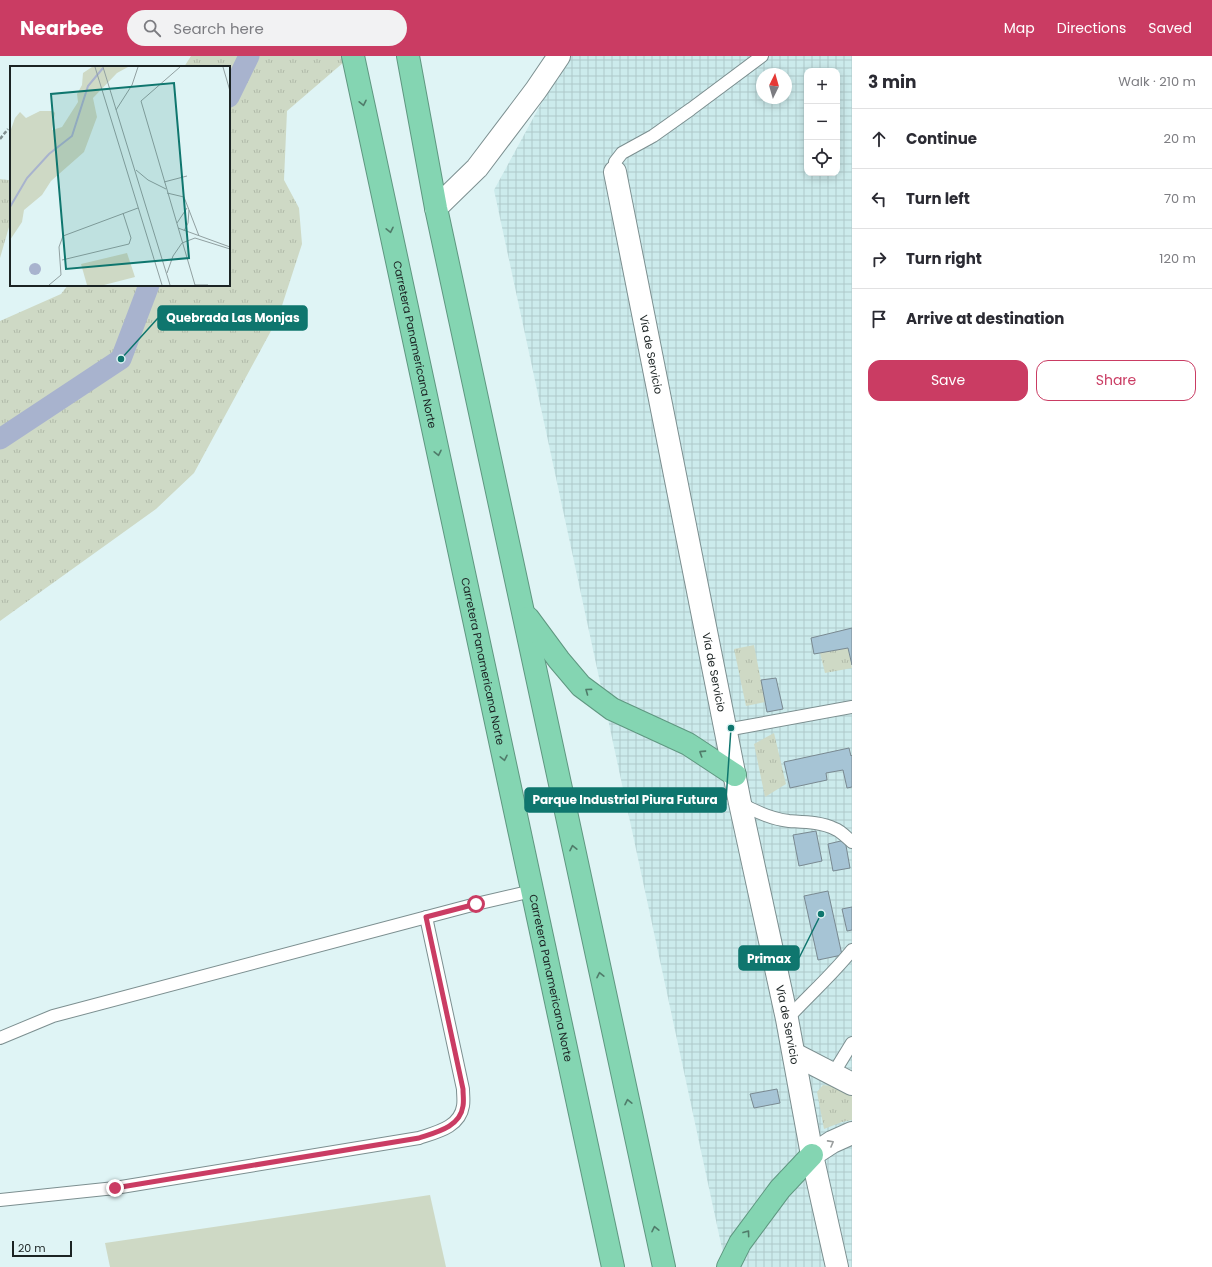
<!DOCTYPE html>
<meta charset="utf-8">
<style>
:root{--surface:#fff;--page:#f2f2f3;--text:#2b2b33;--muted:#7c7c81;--line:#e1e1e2;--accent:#ca3c63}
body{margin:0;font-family:Poppins,sans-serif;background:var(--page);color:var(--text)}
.controls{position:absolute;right:12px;top:12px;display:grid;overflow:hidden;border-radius:8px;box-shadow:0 2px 10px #0003}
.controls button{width:36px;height:36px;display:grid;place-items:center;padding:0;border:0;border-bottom:1px solid var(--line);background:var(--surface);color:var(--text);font:20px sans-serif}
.compass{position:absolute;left:756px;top:12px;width:36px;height:36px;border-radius:50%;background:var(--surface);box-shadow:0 2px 10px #0003;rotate:5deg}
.scale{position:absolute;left:12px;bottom:10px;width:60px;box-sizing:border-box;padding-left:4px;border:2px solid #1b2323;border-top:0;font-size:11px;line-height:14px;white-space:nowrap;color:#1b2323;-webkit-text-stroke:3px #dff4f5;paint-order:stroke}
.stop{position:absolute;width:12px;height:12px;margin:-9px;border:3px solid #ca3c63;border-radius:50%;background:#fff}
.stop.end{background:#ca3c63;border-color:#fff;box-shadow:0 1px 4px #0008}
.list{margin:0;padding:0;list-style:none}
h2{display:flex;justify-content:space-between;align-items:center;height:52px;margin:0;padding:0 16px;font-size:17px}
h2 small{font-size:13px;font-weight:400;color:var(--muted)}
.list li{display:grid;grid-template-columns:26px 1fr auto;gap:12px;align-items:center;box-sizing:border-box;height:60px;padding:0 16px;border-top:1px solid var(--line)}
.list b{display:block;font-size:15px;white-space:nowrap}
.list em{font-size:13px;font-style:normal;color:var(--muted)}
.actions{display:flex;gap:8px;padding:12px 16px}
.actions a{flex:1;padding:9px 0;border:1px solid var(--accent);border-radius:12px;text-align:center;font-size:14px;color:var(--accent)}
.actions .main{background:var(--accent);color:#fff}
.icon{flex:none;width:22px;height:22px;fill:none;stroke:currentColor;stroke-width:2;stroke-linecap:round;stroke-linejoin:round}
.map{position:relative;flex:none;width:852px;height:1211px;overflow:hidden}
header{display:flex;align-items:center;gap:24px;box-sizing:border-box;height:56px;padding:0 20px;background:var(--accent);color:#fff}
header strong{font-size:19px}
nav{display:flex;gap:22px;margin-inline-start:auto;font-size:14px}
.search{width:280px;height:36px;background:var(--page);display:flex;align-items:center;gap:10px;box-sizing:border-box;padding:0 14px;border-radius:22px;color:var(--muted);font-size:15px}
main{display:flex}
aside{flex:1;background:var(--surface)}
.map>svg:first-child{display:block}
</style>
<header>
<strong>Nearbee</strong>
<div class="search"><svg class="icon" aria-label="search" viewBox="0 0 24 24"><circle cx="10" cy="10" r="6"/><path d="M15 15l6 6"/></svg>Search here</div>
<nav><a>Map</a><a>Directions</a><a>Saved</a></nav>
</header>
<main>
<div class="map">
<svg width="852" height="1211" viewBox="0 0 852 1211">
<defs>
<pattern id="industrial-grid" width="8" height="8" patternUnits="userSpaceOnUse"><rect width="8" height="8" fill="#ccebec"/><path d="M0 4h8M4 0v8" fill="none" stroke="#afc9ca"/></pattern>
<pattern id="grass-tufts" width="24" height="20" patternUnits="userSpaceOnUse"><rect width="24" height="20" fill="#ced9c5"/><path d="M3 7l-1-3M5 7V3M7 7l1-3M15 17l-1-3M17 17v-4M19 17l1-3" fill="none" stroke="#b0baa9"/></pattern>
</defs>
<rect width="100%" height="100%" fill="#dff4f5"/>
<!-- industrial -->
<path fill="url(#industrial-grid)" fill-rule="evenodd" d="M567,0H852V1211H726L494,134ZM807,15H837V117H807ZM762,18H786V42H762Z"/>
<!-- grass -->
<g fill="url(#grass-tufts)">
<polygon points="191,0 351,0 287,55 284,124 299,152 302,188 278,262 194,417 156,453 0,565 0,265 61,238 68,229 229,229 229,11 184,11"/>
<polygon points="0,123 8,124 11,125 11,164 0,202"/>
<polygon points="754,589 765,646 746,650 734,593"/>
<polygon points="848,592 852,612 825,617 820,597"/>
<polygon points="774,677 786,728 765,741 754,688"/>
<polygon points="823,1029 833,1030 852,1038 852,1064 842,1066 824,1073 817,1036"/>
</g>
<!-- garden -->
<polygon fill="#ced9c5" points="430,1139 446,1211 110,1211 105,1187"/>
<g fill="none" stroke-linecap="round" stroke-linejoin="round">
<!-- canal -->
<g stroke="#a8b3ce" stroke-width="21">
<polyline points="229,41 249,0"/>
<polyline points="0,383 121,303 149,229"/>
</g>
</g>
<!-- building -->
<g fill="#a6c4d5" stroke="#798991">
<polygon points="852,572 852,609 848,592 814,598 811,582"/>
<polygon points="776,622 783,653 767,656 761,624"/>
<polygon points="849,692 851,700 852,699 852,731 847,732 843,714 826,717 827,724 790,732 784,706"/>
<polygon points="816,775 822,805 799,810 793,779"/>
<polygon points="845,784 850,812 833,815 828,788"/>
<polygon points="828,835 842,899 818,904 804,840"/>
<polygon points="852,851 852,874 847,875 842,853"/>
<polygon points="777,1033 780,1047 754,1052 750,1038"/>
</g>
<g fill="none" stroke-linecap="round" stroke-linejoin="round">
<!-- lane casing -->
<g stroke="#7c8f90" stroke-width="14">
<g id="lane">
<polyline points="615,116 615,106 622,97 653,80 691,53 762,0"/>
<polyline points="726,674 852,651"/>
<path d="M740,747C756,756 771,763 789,765C804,766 821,766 835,773C841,775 847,782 852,786"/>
<path d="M787,963C808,940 832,919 852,894"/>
<polyline points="0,982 53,960 476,848 532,835"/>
<polyline points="833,1018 852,987"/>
<path d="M0,1144L115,1132L419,1082C437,1076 460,1071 463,1050C464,1045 463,1039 463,1033L426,861"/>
</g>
</g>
<!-- street casing -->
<g stroke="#7c8f90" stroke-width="24">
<g id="street">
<path id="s1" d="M615,116L740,747L787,963L812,1099L837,1211"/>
<polyline points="436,152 477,112 536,34 559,0"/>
<polyline points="794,998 852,1028"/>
<polyline points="812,1099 832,1086 852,1077"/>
</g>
</g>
<!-- highway casing -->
<g stroke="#5f9780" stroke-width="24">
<g id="highway">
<path id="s2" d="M353,0L613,1211"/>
<polyline points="408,0 436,152 664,1211"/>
<polyline points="528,562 559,604 581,630 612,653 688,688 735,719"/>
<polyline points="728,1211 740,1187 780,1133 812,1099"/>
</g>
</g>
<!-- path -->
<polyline stroke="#808f90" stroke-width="2.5" stroke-dasharray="4 2" stroke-linecap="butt" points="0,83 8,73"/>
<!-- lane -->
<use href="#lane" stroke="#fff" stroke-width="12"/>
<!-- street -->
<use href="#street" stroke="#fff" stroke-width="22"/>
<!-- highway -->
<use href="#highway" stroke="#84d5b2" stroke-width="22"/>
</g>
<!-- one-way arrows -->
<defs><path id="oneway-chevron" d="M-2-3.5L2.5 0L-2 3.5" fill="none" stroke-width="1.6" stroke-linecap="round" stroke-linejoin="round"/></defs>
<g stroke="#507c6a">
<use href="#oneway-chevron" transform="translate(363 47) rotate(78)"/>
<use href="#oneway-chevron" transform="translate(390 174) rotate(78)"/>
<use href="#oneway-chevron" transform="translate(438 397) rotate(78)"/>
<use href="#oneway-chevron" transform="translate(588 635) rotate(-144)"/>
<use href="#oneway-chevron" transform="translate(702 697) rotate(-147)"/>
<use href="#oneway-chevron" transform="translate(504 702) rotate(78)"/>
<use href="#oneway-chevron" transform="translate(573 792) rotate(-102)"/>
<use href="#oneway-chevron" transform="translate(600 919) rotate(-102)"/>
<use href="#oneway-chevron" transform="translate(628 1046) rotate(-102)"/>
<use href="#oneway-chevron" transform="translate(655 1173) rotate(-102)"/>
<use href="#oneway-chevron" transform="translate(747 1177) rotate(-54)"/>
</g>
<use stroke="#989c9c" href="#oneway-chevron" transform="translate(831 1087) rotate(-29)"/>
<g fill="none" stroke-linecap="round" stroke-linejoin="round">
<!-- route -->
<path stroke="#ca3c63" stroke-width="5" d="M115,1132L419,1082C437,1076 460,1071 463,1050C464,1045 463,1039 463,1033L426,861L476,848"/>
</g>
<g text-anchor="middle" stroke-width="3.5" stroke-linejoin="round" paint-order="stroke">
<!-- street labels -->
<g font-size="11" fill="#1b2323" stroke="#dff4f5">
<text dy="4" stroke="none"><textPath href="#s2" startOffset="295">Carretera Panamericana Norte</textPath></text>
<text dy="4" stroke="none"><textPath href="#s1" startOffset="186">Vía de Servicio</textPath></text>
<text dy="4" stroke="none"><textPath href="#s2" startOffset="619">Carretera Panamericana Norte</textPath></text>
<text dy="4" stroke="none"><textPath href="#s1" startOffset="510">Vía de Servicio</textPath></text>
<text dy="4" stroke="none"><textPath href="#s2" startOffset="943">Carretera Panamericana Norte</textPath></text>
<text dy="4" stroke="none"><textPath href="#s1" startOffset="870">Vía de Servicio</textPath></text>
</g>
</g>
<!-- overview -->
<g transform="translate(10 10)">
<rect width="220" height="220" fill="#dff4f5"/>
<path d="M82,1H118L107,7L83,32L87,51L74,86L41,115L32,129L14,144L12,156L0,174V66L5,52L10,46L16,52L30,45H43L45,47L42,64L52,61L68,36L67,28L72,19L73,7Z" fill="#ced9c5"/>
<path d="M117,187L125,211L94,219H77L71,198Z" fill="#ced9c5"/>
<path d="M19 203a6 6 0 1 1 12 0a6 6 0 1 1-12 0Z" fill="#a8b3ce"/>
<path fill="none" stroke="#a8b3ce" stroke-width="2" d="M0,141L17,112L39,88L62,70L78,20L93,2"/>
<path fill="none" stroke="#91a0a1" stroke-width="1" d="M85,1L152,219M93,1L160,219M170,1L131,35L185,219M213,1L220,25M106,44L122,19L128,1M126,104L138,114L156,123M154,116L177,110M157,127L174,131L189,170M167,157L177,142M168,162L220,181M174,165L178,157L179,144M172,177L185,172L220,183M52,194L119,178L121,172L113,147M157,207L163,190L172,177M39,219L51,209L49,181L53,170L128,142M185,219H198"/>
<path fill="#0f766e" fill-opacity="0.15" stroke="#0f766e" stroke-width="2" d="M164,17L179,192L56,203L41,28Z"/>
<rect width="220" height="220" fill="none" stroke="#1b2323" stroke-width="2"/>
</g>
<!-- callouts -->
<path fill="none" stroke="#0f766e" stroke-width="1.5" d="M121 303L158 262M731 672L726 744M821 858L799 902"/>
<g fill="#0f766e" stroke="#dff4f5" stroke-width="1.5">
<circle cx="121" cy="303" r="4"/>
<circle cx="731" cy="672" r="4"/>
<circle cx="821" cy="858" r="4"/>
</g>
<g fill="#0f766e" stroke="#0f766e" stroke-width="1.5">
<rect x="158" y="250" width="149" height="24" rx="4"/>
<rect x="525" y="732" width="201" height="24" rx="4"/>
<rect x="739" y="890" width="60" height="24" rx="4"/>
</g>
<g font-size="12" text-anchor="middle" font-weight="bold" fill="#fff">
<text x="233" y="266">Quebrada Las Monjas</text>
<text x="625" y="748">Parque Industrial Piura Futura</text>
<text x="769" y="907">Primax</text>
</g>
</svg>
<div class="controls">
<button>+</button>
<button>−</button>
<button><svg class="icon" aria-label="locate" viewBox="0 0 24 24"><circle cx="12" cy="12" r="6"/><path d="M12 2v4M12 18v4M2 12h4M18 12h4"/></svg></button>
</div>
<svg class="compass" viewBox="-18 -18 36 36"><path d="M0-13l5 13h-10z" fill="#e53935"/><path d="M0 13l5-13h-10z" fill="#7c7c81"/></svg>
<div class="scale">20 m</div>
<div class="stop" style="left:476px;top:848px"></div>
<div class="stop end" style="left:115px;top:1132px"></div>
</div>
<aside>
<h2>3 min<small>Walk · 210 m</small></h2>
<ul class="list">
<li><svg class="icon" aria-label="ahead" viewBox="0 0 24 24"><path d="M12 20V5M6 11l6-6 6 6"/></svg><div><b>Continue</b></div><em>20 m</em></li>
<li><svg class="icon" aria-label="left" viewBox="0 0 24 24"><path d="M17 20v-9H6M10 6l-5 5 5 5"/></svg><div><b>Turn left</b></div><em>70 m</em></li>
<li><svg class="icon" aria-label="right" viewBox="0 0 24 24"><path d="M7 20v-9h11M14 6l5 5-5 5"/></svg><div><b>Turn right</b></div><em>120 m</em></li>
<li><svg class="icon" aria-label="arrive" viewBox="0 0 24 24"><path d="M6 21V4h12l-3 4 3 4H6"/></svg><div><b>Arrive at destination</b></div></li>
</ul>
<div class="actions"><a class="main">Save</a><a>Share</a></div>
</aside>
</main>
